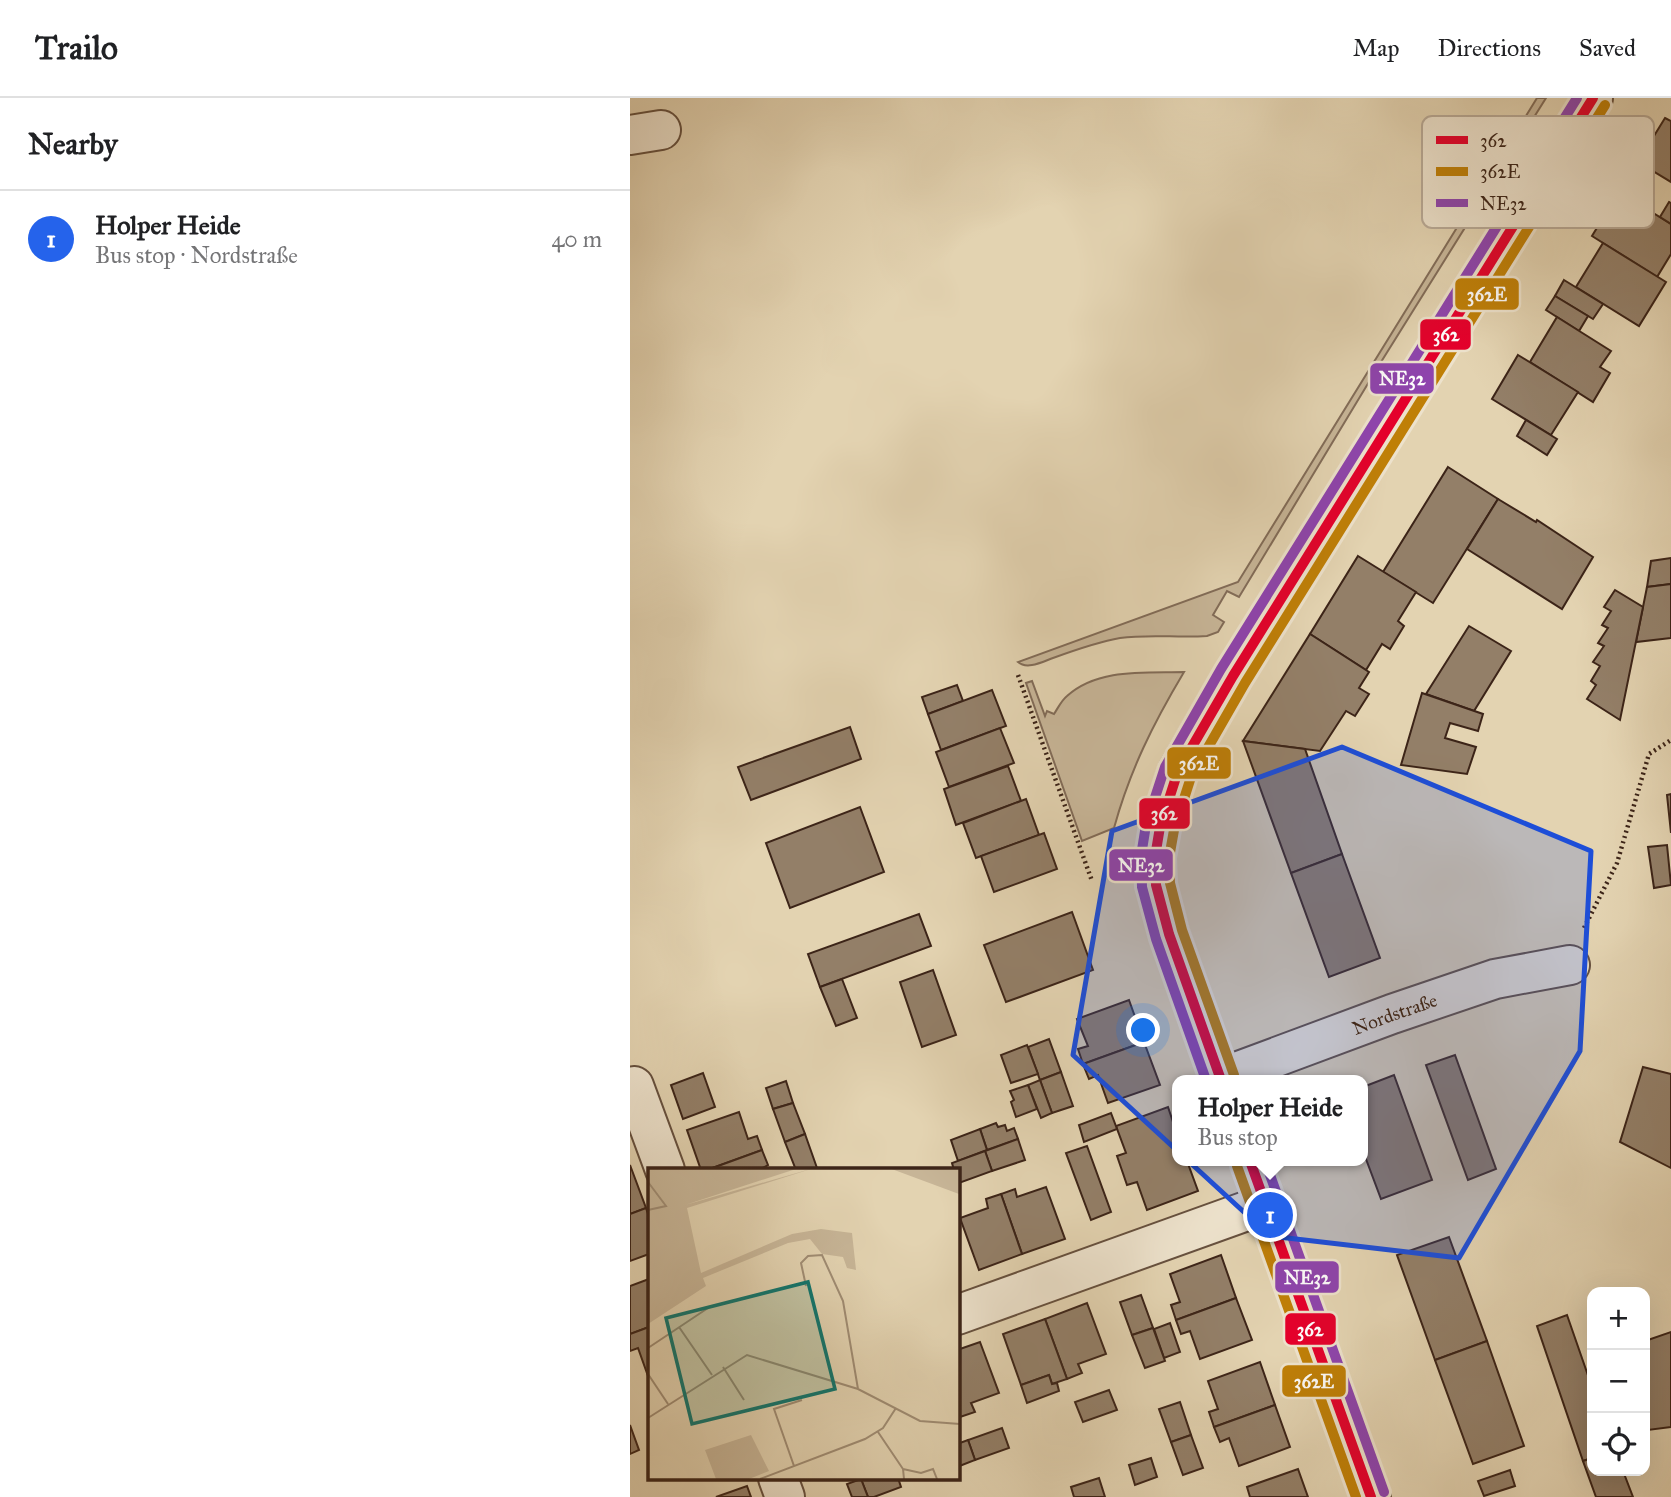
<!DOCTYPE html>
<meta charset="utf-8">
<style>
:root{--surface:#fff;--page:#f6f6f6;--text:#202124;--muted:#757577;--line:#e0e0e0;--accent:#2563eb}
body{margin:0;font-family:"IM FELL Great Primer",serif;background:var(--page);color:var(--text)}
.controls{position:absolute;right:21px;bottom:21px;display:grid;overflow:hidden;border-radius:14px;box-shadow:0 7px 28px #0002}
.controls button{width:63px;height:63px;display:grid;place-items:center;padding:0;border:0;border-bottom:2px solid var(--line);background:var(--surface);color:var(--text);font:35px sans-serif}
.you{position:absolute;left:514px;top:933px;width:24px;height:24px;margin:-18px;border:5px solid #fff;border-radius:50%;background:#1a73e8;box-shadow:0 0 0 10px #1a73e833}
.badge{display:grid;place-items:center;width:46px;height:46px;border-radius:50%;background:var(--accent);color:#fff;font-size:23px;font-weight:700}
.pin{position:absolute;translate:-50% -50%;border:4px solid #fff;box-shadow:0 2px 7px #0006}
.popup{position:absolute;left:542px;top:977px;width:196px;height:91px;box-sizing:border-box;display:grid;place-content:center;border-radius:14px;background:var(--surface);filter:drop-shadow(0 2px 5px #0005);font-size:23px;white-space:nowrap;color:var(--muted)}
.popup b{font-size:26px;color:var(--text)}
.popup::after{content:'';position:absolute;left:50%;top:100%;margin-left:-14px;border:14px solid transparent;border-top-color:var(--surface)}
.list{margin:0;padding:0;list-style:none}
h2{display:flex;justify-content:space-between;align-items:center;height:91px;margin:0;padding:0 28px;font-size:30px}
h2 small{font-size:23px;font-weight:400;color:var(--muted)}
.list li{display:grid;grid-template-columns:46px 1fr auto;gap:21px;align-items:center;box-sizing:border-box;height:98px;padding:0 28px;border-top:2px solid var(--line)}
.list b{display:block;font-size:26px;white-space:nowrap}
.list p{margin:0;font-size:23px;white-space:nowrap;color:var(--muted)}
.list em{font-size:23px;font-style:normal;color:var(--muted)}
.icon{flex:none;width:38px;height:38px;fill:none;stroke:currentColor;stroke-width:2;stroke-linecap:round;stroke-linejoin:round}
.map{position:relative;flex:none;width:1041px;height:1399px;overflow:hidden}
header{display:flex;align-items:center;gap:42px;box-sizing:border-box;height:98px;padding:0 35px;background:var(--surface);border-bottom:2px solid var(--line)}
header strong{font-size:33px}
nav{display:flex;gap:38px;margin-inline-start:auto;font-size:24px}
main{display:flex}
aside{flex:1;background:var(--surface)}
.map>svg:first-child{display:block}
</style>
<header>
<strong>Trailo</strong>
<nav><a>Map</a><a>Directions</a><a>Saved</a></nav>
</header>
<main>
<aside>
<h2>Nearby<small></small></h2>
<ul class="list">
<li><span class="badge">1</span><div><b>Holper Heide</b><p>Bus stop · Nordstraße</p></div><em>40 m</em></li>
</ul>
</aside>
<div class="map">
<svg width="1041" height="1399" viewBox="0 0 1041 1399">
<rect width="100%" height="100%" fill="#e3d3b1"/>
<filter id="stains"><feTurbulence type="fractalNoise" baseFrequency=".00286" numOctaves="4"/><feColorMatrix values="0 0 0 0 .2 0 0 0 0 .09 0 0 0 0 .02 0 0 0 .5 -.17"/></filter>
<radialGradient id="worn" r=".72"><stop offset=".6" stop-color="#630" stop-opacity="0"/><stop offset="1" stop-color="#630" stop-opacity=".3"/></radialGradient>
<!-- green -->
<g fill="#c7b597" stroke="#826c58" stroke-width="2">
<path d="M907,0H916L751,264L609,499L597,493L583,517L594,524L588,534L577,538C548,540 519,536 490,540C467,544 445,552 423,560C412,564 397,572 388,564L608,484Z"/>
<path d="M554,574C523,626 500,672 484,730L452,743L396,585L402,583L415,618L417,613L424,616C428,610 431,603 437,598C468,570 515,575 554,574Z"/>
</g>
<!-- building -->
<g fill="#937f68" stroke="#3c2418" stroke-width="2">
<polygon points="1035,20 1041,23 1041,84 1008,64"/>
<polygon points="989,94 1041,126 1041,156 1027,179 962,138"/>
<polygon points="1039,104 1041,105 1041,126 1030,119"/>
<polygon points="973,145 1036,184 1009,228 946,189"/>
<polygon points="934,182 973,206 963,221 925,198"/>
<polygon points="925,198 958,218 949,233 916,212"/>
<polygon points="927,219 981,253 970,269 980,275 963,304 900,264"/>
<polygon points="888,257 948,294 921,337 862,301"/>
<polygon points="896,322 927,341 917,357 887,338"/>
<polygon points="818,369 868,401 803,505 753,474"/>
<polygon points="868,401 906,424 907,422 963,459 932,511 837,451"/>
<polygon points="728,458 786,494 768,523 774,528 760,551 752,546 736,572 680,536"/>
<polygon points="1041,460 1041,486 1017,489 1021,463"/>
<polygon points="1041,486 1041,540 1006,544 1017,489"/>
<polygon points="985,492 1013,509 990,622 957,601 966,587 961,583 970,568 963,564 974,548 968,545 978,530 972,527 981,513 974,509"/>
<polygon points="839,528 881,553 844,613 796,596"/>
<polygon points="680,536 739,574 729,590 739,596 725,618 716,613 690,653 613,643"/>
<polygon points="327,587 333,603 298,616 292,599"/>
<polygon points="362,592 376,628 311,652 298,616"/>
<polygon points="792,595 853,616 848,633 820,625 815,640 846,649 837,676 771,667"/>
<polygon points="220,629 231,661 121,702 108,669"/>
<polygon points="370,630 384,665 319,689 306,654"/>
<polygon points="613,643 675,651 712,756 661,775"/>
<polygon points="378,668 391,703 326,727 314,691"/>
<polygon points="1041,696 1041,735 1037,697"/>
<polygon points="396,701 409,737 346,760 333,725"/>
<polygon points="230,709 254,774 160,810 136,745"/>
<polygon points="414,735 427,771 364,794 351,758"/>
<polygon points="1037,747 1041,787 1024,790 1018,749"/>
<polygon points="712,756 750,860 699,879 661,775"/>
<polygon points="442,814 463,872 376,904 354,847"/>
<polygon points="289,816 301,848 190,889 178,856"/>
<polygon points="303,872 326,937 292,949 270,884"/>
<polygon points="212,881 227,920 206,928 190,889"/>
<polygon points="499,902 514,944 453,966 448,951 458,948 447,921"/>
<polygon points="419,941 431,974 410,982 398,949"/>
<polygon points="514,944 530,987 478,1005 468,977 459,981 453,966"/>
<polygon points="397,947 408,976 381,985 371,957"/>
<polygon points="825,957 866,1071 838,1082 796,967"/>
<polygon points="1013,969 1041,976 1041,1070 990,1044"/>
<polygon points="431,974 443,1008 422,1015 410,982"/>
<polygon points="73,975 85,1009 53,1021 41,987"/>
<polygon points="764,977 802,1082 751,1101 733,1053 733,989"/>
<polygon points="410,982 422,1015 411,1020 398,987"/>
<polygon points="156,983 163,1005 143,1011 136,990"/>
<polygon points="398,987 407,1011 386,1019 381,1004 384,1002 380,993"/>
<polygon points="163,1005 175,1036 155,1044 143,1011"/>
<polygon points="538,1009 547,1036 547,1063 557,1063 568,1093 517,1112 507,1084 497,1087 487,1058 496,1055 486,1028"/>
<polygon points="109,1014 118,1041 127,1038 132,1052 77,1072 71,1072 57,1032"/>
<polygon points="481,1015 487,1031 454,1044 449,1027"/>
<polygon points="366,1025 368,1029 375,1027 377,1033 384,1030 388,1041 357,1052 350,1031"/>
<polygon points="350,1031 357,1052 328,1063 321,1042"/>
<polygon points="175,1036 187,1070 183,1072 166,1072 155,1044"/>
<polygon points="388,1041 395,1062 362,1073 355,1053"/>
<polygon points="457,1048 481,1114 461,1122 436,1055"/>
<polygon points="132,1052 138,1067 129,1072 77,1072"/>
<polygon points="355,1053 362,1073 329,1085 327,1072 324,1072 322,1065"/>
<polygon points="0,1067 16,1110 0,1116"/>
<polygon points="416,1089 435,1141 392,1156 371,1096 385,1091 387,1099"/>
<polygon points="371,1096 392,1156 349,1172 330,1120 358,1110 356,1101"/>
<polygon points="16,1110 19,1119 19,1156 0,1163 0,1116"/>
<polygon points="819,1139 857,1243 805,1262 767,1157"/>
<polygon points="591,1157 606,1200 546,1222 541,1207 550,1204 540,1176"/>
<polygon points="19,1181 19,1229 0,1236 0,1188"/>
<polygon points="511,1197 523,1230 502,1237 490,1204"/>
<polygon points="606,1200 622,1242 570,1261 560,1233 551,1236 546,1222"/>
<polygon points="457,1205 476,1256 448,1266 452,1275 437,1281 415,1221"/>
<polygon points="937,1217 962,1289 962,1360 953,1363 907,1228"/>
<polygon points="415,1221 437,1281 422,1286 419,1277 391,1287 373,1236"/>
<polygon points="540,1225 550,1254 534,1260 524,1231"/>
<polygon points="19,1229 19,1278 18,1278 8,1250 0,1253 0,1236"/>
<polygon points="523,1230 535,1263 515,1270 502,1237"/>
<polygon points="1041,1234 1041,1329 1018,1332 1015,1323 1015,1243"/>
<polygon points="857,1243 894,1348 843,1366 805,1262"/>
<polygon points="350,1244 369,1295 341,1305 345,1314 330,1319 327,1312 327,1252"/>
<polygon points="630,1264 645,1307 584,1329 579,1314 588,1311 578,1283"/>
<polygon points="419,1277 422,1286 427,1285 429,1293 397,1305 391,1287"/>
<polygon points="479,1292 487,1312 453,1324 445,1304"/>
<polygon points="550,1304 561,1337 541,1344 529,1311"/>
<polygon points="645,1307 660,1349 609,1368 599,1340 590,1344 584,1329"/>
<polygon points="0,1327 9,1352 0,1356"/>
<polygon points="372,1330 379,1350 345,1362 338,1342"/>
<polygon points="561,1337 573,1370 553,1377 541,1344"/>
<polygon points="338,1342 345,1362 327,1369 327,1346"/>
<polygon points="521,1360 527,1379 505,1387 499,1367"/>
<polygon points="962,1360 962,1373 993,1373 1003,1399 966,1399 953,1363"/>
<polygon points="668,1371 678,1399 620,1399 617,1389"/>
<polygon points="880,1372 885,1388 854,1398 848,1383"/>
<polygon points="235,1380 268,1380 271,1389 244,1399 238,1399 231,1381"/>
<polygon points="469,1380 475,1399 444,1399 441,1389"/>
<polygon points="231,1381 238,1399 222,1399 217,1386"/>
<polygon points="117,1388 121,1399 86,1399"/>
</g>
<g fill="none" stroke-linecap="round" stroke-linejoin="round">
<!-- minor casing -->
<g stroke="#66503e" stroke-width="42">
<g id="minor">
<polyline points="0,37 31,32"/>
<path id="s1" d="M590,980L762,916L865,881L940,867"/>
<polyline points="591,982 539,836 526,787 525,759 530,729 548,673 603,578 963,0"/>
<polyline points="4,988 35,1072"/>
<polyline points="620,1063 741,1399"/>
<polyline points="327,1217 636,1106"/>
<polyline points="148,1380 155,1399"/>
</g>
</g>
<!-- path -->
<g stroke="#3c2418" stroke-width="4.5" stroke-dasharray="2 3.5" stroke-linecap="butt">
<polyline points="388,577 462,783"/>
<polyline points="954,830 987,765 1019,656 1041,642"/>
</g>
<!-- minor -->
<use href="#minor" stroke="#ede2cc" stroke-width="38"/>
<!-- bus-1 casing -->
<g stroke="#ede2cc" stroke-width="16">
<g id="bus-1">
<polyline points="591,982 539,836 526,787 525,759 530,729 548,673 603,578 963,0"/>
<polyline points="620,1063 741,1399"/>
</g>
</g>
<!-- bus-2 casing -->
<g stroke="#ede2cc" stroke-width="16">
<g id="bus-2">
<polyline points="604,977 552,832 540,785 539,760 544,732 561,679 615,585 975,7"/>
<polyline points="607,1068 726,1399"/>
</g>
</g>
<!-- bus-3 casing -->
<g stroke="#ede2cc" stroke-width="16">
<g id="bus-3">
<polyline points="576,982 526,841 512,789 511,758 516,727 535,669 591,571 947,0"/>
<polyline points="635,1063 754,1394"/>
</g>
</g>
<!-- bus-1 -->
<use href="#bus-1" stroke="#e4002b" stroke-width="10"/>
<!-- bus-2 -->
<use href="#bus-2" stroke="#bf7f07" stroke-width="10"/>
<!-- bus-3 -->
<use href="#bus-3" stroke="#8e44ad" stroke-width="10"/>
</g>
<!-- marked area -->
<path fill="#1d4ed8" fill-opacity="0.2" stroke="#1d4ed8" stroke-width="5" stroke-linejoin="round" d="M712,649L961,753L950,953L829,1160L640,1138L443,957L482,733Z"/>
<g text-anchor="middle" stroke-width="7" stroke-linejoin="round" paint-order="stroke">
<!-- street labels -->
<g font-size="19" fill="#3c2418" stroke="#ede2cc">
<text dy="7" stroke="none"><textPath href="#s1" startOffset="186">Nordstraße</textPath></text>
</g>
</g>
<!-- overview -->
<g transform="translate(18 1070)">
<rect width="312" height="312" fill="#e3d3b1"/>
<path d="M0,0H151L37,37L166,0L39,40L53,105L144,66L173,61L204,65L208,102L199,100L195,89L174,86L162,71L140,75L55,110L58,118L0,156ZM241,0H311V26ZM103,267L121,303L101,311H68L57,282Z" fill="#c7b597"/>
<path fill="none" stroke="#a08d74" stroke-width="2" d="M0,14L18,38L0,42M158,118L153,95L160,88L174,87L195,133L210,221M31,159L64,207M0,180L60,140M75,199L96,232M0,206L20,236M0,250L99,187L210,221L272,253L312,256M230,264L255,301L256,311M146,298L126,241L154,232M255,301L273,305L285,301L289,311M112,311L217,271L235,260L248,240"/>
<path fill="#0f766e" fill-opacity="0.15" stroke="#0f766e" stroke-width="3.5" d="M160,114L187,221L44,256L18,150Z"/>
<rect width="312" height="312" fill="none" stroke="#3c2418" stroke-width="3.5"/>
</g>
<!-- legend -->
<rect x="792" y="18" width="232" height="112" rx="10" fill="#ede2cc" stroke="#b8a996" stroke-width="2"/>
<rect x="806" y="38" width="32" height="8" fill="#e4002b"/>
<rect x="806" y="69" width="32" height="9" fill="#bf7f07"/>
<rect x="806" y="101" width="32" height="8" fill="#8e44ad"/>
<g font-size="19" fill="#3c2418">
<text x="850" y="49">362</text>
<text x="850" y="80">362E</text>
<text x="850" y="112">NE32</text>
</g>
<g stroke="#ede2cc" stroke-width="2.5">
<rect x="824" y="179" width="66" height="34" rx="7" fill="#bf7f07"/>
<rect x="789" y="220" width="53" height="33" rx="7" fill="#e4002b"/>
<rect x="739" y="264" width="66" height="33" rx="7" fill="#8e44ad"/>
<rect x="536" y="648" width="66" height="34" rx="7" fill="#bf7f07"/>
<rect x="508" y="699" width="53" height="33" rx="7" fill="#e4002b"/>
<rect x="478" y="750" width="66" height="34" rx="7" fill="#8e44ad"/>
<rect x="644" y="1162" width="66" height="34" rx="7" fill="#8e44ad"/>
<rect x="654" y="1214" width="53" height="34" rx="7" fill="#e4002b"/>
<rect x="651" y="1266" width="66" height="34" rx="7" fill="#bf7f07"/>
</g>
<g font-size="19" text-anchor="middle" font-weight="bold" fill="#fff">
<text x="857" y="203">362E</text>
<text x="816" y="243">362</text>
<text x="772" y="287">NE32</text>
<text x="569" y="672">362E</text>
<text x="534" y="722">362</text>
<text x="511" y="774">NE32</text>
<text x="677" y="1186">NE32</text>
<text x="680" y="1238">362</text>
<text x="684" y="1290">362E</text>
</g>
<rect width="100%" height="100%" filter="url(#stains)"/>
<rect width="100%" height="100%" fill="url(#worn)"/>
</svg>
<div class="controls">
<button>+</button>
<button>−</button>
<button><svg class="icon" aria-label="locate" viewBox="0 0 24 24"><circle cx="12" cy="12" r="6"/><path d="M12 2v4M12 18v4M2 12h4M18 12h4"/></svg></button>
</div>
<div class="you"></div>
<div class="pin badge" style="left:640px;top:1117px">1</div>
<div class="popup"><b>Holper Heide</b>Bus stop</div>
</div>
</main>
